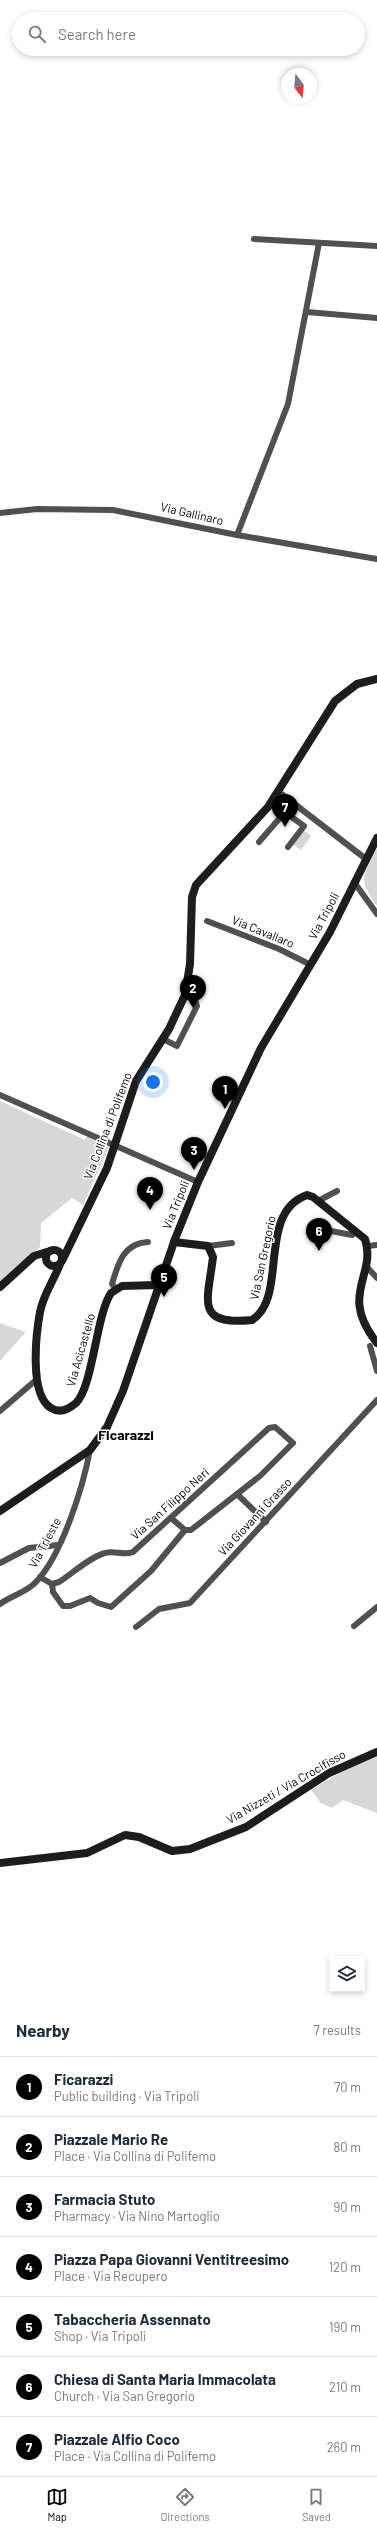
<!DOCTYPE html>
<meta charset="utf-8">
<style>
:root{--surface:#fff;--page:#f6f6f7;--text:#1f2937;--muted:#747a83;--line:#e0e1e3;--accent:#000}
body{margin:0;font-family:Barlow,sans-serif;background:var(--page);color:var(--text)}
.controls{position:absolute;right:12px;bottom:12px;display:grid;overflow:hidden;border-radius:4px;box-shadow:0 2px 6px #0003}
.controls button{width:36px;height:36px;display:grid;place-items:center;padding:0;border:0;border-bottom:1px solid var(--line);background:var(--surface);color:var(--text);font:20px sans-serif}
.compass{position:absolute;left:281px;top:68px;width:36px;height:36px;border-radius:50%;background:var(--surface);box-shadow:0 2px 6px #0003;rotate:164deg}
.you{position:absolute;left:153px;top:1082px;width:14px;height:14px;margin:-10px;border:3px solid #fff;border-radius:50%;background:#1a73e8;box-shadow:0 0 0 6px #1a73e833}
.badge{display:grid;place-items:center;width:26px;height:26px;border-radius:50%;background:var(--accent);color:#fff;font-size:13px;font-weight:700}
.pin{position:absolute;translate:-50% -33px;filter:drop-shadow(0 1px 2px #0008)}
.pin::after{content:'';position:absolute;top:21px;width:14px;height:12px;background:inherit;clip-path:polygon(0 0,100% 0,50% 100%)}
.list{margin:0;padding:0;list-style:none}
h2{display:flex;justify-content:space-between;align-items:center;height:52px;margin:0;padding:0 16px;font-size:17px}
h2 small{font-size:13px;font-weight:400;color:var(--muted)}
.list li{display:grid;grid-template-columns:26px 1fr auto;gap:12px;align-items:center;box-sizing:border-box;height:60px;padding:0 16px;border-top:1px solid var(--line)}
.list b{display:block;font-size:15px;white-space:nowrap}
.list p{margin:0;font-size:13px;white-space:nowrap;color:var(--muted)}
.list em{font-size:13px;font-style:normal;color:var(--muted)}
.icon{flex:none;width:22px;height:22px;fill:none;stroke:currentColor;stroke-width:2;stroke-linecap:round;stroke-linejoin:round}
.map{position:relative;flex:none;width:377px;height:2004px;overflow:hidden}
.search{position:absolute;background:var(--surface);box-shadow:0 2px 6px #0003;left:12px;right:12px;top:12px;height:44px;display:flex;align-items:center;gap:10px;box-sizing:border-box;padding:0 14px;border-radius:22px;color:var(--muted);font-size:15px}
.sheet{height:472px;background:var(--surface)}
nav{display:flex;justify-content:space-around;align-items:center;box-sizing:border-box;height:56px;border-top:1px solid var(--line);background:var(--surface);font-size:11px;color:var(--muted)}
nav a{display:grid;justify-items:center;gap:2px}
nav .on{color:var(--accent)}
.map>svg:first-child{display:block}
</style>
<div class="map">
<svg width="377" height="2004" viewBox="0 0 377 2004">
<rect width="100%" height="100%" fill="#fff"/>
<!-- green -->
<g fill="#d7d7d7">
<polygon points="300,827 311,836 301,850 290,842"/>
<path d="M377,848V906C357,878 363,877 377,848Z"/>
<polygon points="0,1101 85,1140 87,1136 109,1147 83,1205 72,1198 41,1223 40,1247 0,1282"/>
<polygon points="0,1323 26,1332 0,1361"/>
<polygon points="377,1757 377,1813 343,1800 332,1808 321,1803 311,1790 343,1771"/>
</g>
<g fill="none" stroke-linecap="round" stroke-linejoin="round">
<!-- street -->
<g stroke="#505050" stroke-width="6">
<polyline points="254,239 377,246"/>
<polyline points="307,312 377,318"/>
<polyline points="0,513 37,509 113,510 237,535 377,559"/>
<polyline points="237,535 288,404 319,243"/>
<polyline points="279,792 366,859"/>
<polyline points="271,802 304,826 288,847"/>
<polyline points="259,842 285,812"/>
<polyline points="354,882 377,914"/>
<polyline points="207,921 279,949 311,965"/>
<polyline points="163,1039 177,1046 197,1006 194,996 187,989"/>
<polyline points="0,1095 198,1182"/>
<polyline points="318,1201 337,1191"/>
<polyline points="315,1228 352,1235 356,1232"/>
<polyline points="208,1246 232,1243"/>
<polyline points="368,1246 377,1245"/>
<polyline points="367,1267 377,1278"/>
<path d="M116,1289L112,1284C118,1263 124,1243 148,1242"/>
<polyline points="370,1346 377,1371"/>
<polyline points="0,1411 36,1380"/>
<polyline points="237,1494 266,1522"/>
<polyline points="0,1563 29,1548 58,1545"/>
<path d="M40,1577L52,1584L59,1582C73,1573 90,1557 105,1553C115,1550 123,1556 133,1552L269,1428L275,1427L293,1443L260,1476L191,1530H185L171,1518"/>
<polyline points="52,1584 53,1592 63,1606 70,1606 90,1598 98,1603 111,1607 151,1571 185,1530"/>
<path d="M0,1604C11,1596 27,1592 36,1582C62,1555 83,1487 90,1450"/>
<polyline points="354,1626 377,1607"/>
<polyline points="136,1627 159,1609 190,1603 377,1400"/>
</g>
<!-- secondary -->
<g stroke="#1d1d1d" stroke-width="8">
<path d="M174,1242L208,1246L213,1257C208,1300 194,1326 252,1320C289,1297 256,1213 307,1195L313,1197L365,1239C377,1276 338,1294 377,1343"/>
<circle cx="54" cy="1258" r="8"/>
<polyline points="62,1261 107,1168 136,1081 169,1029 185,995 190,964 192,897 196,885 268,807 335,701 357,684 377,679"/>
<path d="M60,1264C54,1280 43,1295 40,1312C36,1334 29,1395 51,1408C60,1414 69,1409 76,1403C93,1387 96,1315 111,1293L122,1286L158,1285"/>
<polyline points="0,1287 34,1256 50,1251"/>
<polyline points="0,1511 90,1450 107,1427 123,1391 175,1239 198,1182 261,1048 330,932 377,838"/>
<polyline points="0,1863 87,1853 125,1835 139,1837 172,1851 190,1849 246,1827 329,1773 377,1752"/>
</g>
</g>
<g text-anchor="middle" stroke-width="3" stroke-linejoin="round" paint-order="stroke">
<!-- street labels -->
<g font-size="12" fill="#000" stroke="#fff">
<text transform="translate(192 514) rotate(13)" y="4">Via Gallinaro</text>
<text transform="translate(324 916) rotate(-62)" y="4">Via Tripoli</text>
<text transform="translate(263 932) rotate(22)" y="4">Via Cavallaro</text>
<text transform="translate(108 1126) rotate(-69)" y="4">Via Collina di Polifemo</text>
<text transform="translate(176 1205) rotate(-68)" y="4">Via Tripoli</text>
<text transform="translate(263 1258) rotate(-78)" y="4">Via San Gregorio</text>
<text transform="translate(81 1350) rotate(-74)" y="4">Via Acicastello</text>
<text transform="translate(170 1504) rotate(-42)" y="4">Via San Filippo Neri</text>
<text transform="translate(255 1517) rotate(-47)" y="4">Via Giovanni Grasso</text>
<text transform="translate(45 1543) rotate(-62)" y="4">Via Trieste</text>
<text transform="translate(286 1787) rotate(-30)" y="4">Via Nizzeti / Via Crocifisso</text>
</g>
<!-- quarter labels -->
<g font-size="14" font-weight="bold" fill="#000" stroke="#fff">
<text x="126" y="1440">Ficarazzi</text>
</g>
</g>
</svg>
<div class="controls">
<button><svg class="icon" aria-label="layers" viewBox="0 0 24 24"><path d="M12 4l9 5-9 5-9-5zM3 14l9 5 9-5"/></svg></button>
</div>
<svg class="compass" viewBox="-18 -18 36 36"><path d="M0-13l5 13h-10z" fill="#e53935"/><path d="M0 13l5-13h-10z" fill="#747a83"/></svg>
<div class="you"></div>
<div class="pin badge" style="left:225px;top:1109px">1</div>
<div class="pin badge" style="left:193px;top:1008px">2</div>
<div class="pin badge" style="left:194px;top:1170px">3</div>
<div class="pin badge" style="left:150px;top:1210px">4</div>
<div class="pin badge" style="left:164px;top:1297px">5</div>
<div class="pin badge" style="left:319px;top:1251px">6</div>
<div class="pin badge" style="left:285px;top:827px">7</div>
<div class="search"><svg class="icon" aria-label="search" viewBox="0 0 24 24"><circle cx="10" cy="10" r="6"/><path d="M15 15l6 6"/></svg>Search here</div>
</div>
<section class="sheet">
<h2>Nearby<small>7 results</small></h2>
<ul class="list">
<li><span class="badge">1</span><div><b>Ficarazzi</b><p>Public building · Via Tripoli</p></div><em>70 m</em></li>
<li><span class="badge">2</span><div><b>Piazzale Mario Re</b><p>Place · Via Collina di Polifemo</p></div><em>80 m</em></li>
<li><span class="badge">3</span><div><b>Farmacia Stuto</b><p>Pharmacy · Via Nino Martoglio</p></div><em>90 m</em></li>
<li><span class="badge">4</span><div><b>Piazza Papa Giovanni Ventitreesimo</b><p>Place · Via Recupero</p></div><em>120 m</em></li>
<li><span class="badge">5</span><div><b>Tabaccheria Assennato</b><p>Shop · Via Tripoli</p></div><em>190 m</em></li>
<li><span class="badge">6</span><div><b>Chiesa di Santa Maria Immacolata</b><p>Church · Via San Gregorio</p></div><em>210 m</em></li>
<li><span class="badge">7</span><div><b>Piazzale Alfio Coco</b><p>Place · Via Collina di Polifemo</p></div><em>260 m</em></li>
</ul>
</section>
<nav>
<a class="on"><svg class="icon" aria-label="map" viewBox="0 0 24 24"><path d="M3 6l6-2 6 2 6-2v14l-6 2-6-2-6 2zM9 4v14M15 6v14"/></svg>Map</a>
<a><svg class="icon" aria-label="directions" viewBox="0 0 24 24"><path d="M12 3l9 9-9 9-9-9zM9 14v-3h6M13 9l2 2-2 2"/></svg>Directions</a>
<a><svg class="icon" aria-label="saved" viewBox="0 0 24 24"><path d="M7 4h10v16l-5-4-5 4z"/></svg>Saved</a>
</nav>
